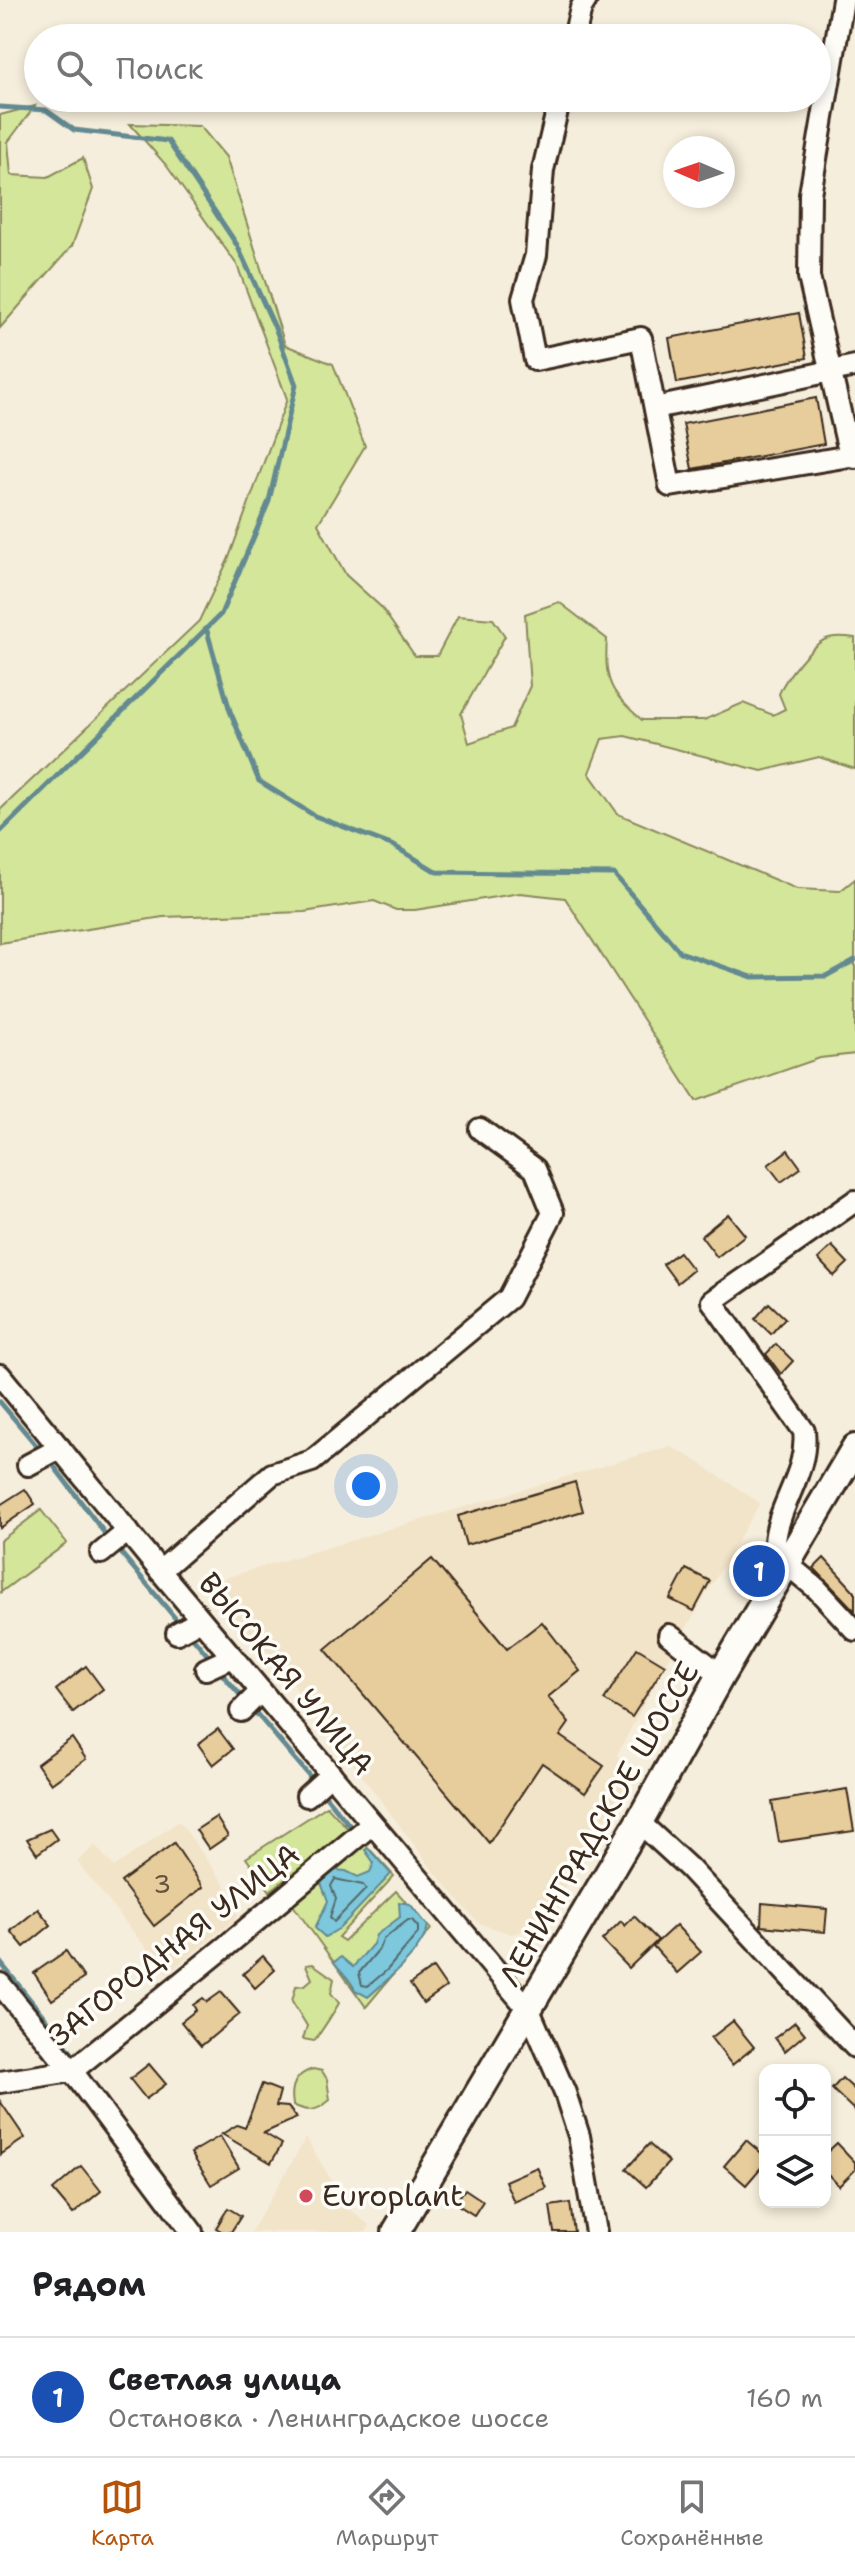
<!DOCTYPE html>
<html lang="ru">
<meta charset="utf-8">
<style>
:root{--surface:#fff;--page:#f6f6f6;--text:#202124;--muted:#757577;--line:#e0e0e0;--accent:#b45309}
body{margin:0;font-family:"Shantell Sans",sans-serif;background:var(--page);color:var(--text)}
.controls{position:absolute;right:24px;bottom:24px;display:grid;overflow:hidden;border-radius:16px;box-shadow:0 4px 12px #0003}
.controls button{width:72px;height:72px;display:grid;place-items:center;padding:0;border:0;border-bottom:2px solid var(--line);background:var(--surface);color:var(--text);font:40px sans-serif}
.compass{position:absolute;left:663px;top:136px;width:72px;height:72px;border-radius:50%;background:var(--surface);box-shadow:0 4px 12px #0003;rotate:272deg}
.you{position:absolute;left:366px;top:1486px;width:28px;height:28px;margin:-20px;border:6px solid #fff;border-radius:50%;background:#1a73e8;box-shadow:0 0 0 12px #1a73e833}
.badge{display:grid;place-items:center;width:52px;height:52px;border-radius:50%;background:var(--accent);color:#fff;font-size:26px;font-weight:700}
.pin{position:absolute;translate:-50% -50%;border:4px solid #fff;box-shadow:0 2px 8px #0006}
.list{margin:0;padding:0;list-style:none}
h2{display:flex;justify-content:space-between;align-items:center;height:104px;margin:0;padding:0 32px;font-size:34px}
h2 small{font-size:26px;font-weight:400;color:var(--muted)}
.list li{display:grid;grid-template-columns:52px 1fr auto;gap:24px;align-items:center;box-sizing:border-box;height:120px;padding:0 32px;border-top:2px solid var(--line)}
.list b{display:block;font-size:30px;white-space:nowrap}
.list p{margin:0;font-size:26px;white-space:nowrap;color:var(--muted)}
.list em{font-size:26px;font-style:normal;color:var(--muted)}
.icon{flex:none;width:44px;height:44px;fill:none;stroke:currentColor;stroke-width:2;stroke-linecap:round;stroke-linejoin:round}
.map{position:relative;flex:none;width:855px;height:2232px;overflow:hidden}
.search{position:absolute;background:var(--surface);box-shadow:0 4px 12px #0003;left:24px;right:24px;top:24px;height:88px;display:flex;align-items:center;gap:20px;box-sizing:border-box;padding:0 28px;border-radius:44px;color:var(--muted);font-size:30px}
.sheet{height:224px;background:var(--surface)}
nav{display:flex;justify-content:space-around;align-items:center;box-sizing:border-box;height:112px;border-top:2px solid var(--line);background:var(--surface);font-size:22px;color:var(--muted)}
nav a{display:grid;justify-items:center;gap:4px}
nav .on{color:var(--accent)}
.map>svg:first-child{display:block}
</style>
<div class="map">
<svg width="855" height="2232" viewBox="0 0 855 2232">
<rect width="100%" height="100%" fill="#f6eedc"/>
<filter id="ink" filterUnits="userSpaceOnUse"><feTurbulence type="fractalNoise" baseFrequency=".0125" numOctaves="2"/><feDisplacementMap in="SourceGraphic" scale="16" xChannelSelector="R" yChannelSelector="G"/><feConvolveMatrix kernelMatrix="1 2 1 2 8 2 1 2 1" color-interpolation-filters="sRGB"/></filter>
<g filter="url(#ink)">
<!-- built -->
<g fill="#f2e4c9">
<polygon points="670,1446 689,1456 760,1503 667,1661 617,1755 632,1774 548,1916 534,1928 511,1934 478,1923 433,1870 276,1662 204,1584"/>
<polygon points="179,1821 237,1902 237,1918 167,1974 77,1862 95,1845 114,1867"/>
<polygon points="306,2138 348,2208 370,2226 366,2232 251,2232"/>
</g>
<!-- green -->
<g fill="#d4e69a" stroke="#88885c" stroke-width="2">
<polygon points="35,106 8,142 11,175 48,177 83,158 93,189 72,246 0,328 0,115"/>
<path d="M130,124L200,126L226,157L285,345L333,364L365,446L318,524L346,575L381,607L415,656H437L458,616L493,619L505,636L461,714L469,743L511,728L530,686L525,614L559,602L607,639C604,682 610,692 642,720H704L743,703L773,715L785,709L779,694C785,678 813,642 829,638C837,636 848,637 855,638V769L819,757L762,771L625,736L602,739L589,773L618,814L797,889L840,891L855,879V1054L820,1058L696,1101L565,898L520,893L415,910H396L374,901L304,912L163,917L0,943V810L199,621L228,560L287,399L237,265L166,165Z"/>
<polygon points="41,1510 67,1543 1,1592 0,1541"/>
<polygon points="327,1806 349,1830 270,1891 246,1858"/>
<polygon points="365,1844 394,1876 338,1937 344,1941 396,1891 431,1929 366,2007 290,1901 326,1868"/>
<path d="M313,1964L334,1979L331,1993L339,2003C336,2009 317,2038 314,2041L303,2039L307,2026L292,2001L296,1986L305,1985L312,1979L306,1965Z"/>
<path d="M313,2069L322,2071L327,2079L330,2100C317,2111 309,2113 293,2105C290,2088 295,2074 313,2069Z"/>
</g>
<!-- water -->
<g fill="#7dc8dd" stroke="#638991" stroke-width="2">
<polygon points="368,1848 391,1874 340,1928 325,1937 315,1928 328,1901 321,1883 333,1870 346,1871 358,1877 370,1872 374,1863 365,1850"/>
<path d="M399,1902L410,1904L428,1926C423,1951 387,1980 368,1997L355,1990C350,1978 342,1973 334,1962L341,1957L353,1967L373,1944L376,1935L400,1917Z"/>
</g>
<g fill="none" stroke-linecap="round" stroke-linejoin="round">
<!-- shore -->
<g stroke="#55696a" stroke-width="2">
<polygon points="335,1879 363,1885 366,1889 334,1922 330,1917 336,1899 331,1886"/>
<polygon points="408,1920 412,1920 418,1927 418,1933 387,1970 368,1986 362,1985 359,1973 379,1949 383,1939"/>
</g>
<!-- stream -->
<g stroke="#638991" stroke-width="5">
<polyline points="0,107 46,110 74,130 168,141 237,245 276,330 296,385 269,501 221,614 0,832"/>
<polyline points="207,631 230,711 259,781 315,816 394,846 437,872 614,874 680,952 752,977 826,976 855,960"/>
<polyline points="0,1402 41,1451"/>
<polyline points="50,1461 106,1535"/>
<polyline points="121,1553 175,1618"/>
<polyline points="189,1633 209,1657"/>
<polyline points="223,1675 242,1697"/>
<polyline points="256,1713 312,1779"/>
<polyline points="324,1794 350,1826"/>
<polyline points="0,1962 49,2023"/>
<polyline points="58,2035 74,2056 97,2038"/>
</g>
</g>
<!-- building -->
<g fill="#e7cd9c" stroke="#3b2a1e" stroke-width="2">
<polygon points="799,313 807,358 677,383 669,338"/>
<polygon points="816,398 824,444 692,469 683,424"/>
<polygon points="788,1150 801,1168 781,1182 768,1165"/>
<polygon points="728,1214 745,1235 717,1257 701,1236"/>
<polygon points="832,1246 848,1263 834,1276 818,1259"/>
<polygon points="679,1252 693,1270 677,1283 663,1264"/>
<polygon points="769,1303 785,1318 771,1334 755,1319"/>
<polygon points="776,1344 793,1361 781,1374 766,1354"/>
<polygon points="575,1482 583,1511 466,1545 458,1516"/>
<polygon points="25,1489 35,1504 0,1528 0,1505"/>
<polygon points="824,1558 855,1592 855,1611 814,1568"/>
<polygon points="432,1559 507,1649 542,1622 580,1671 548,1697 569,1723 560,1736 604,1766 585,1793 542,1763 489,1843 325,1649"/>
<polygon points="686,1569 710,1581 694,1611 670,1599"/>
<polygon points="637,1648 665,1665 632,1717 604,1700"/>
<polygon points="86,1666 103,1689 73,1712 56,1690"/>
<polygon points="218,1729 233,1749 213,1765 198,1744"/>
<polygon points="72,1738 86,1759 51,1784 37,1764"/>
<polygon points="847,1789 854,1831 779,1842 772,1802"/>
<polygon points="216,1817 228,1836 209,1849 196,1830"/>
<polygon points="50,1829 57,1839 37,1854 27,1839"/>
<polygon points="174,1843 203,1887 154,1926 121,1882"/>
<polygon points="762,1903 827,1909 825,1932 761,1926"/>
<polygon points="38,1909 51,1925 24,1947 11,1931"/>
<polygon points="634,1916 658,1940 629,1968 602,1940 621,1921 625,1926"/>
<polygon points="676,1925 701,1952 677,1973 653,1946"/>
<polygon points="66,1951 84,1978 52,2000 34,1973"/>
<polygon points="263,1956 275,1970 255,1988 243,1974"/>
<polygon points="433,1968 446,1987 423,2003 410,1984"/>
<polygon points="221,1992 240,2014 201,2046 181,2022 196,2010 193,2005 203,1998 207,2002"/>
<polygon points="733,2021 754,2047 732,2065 711,2038"/>
<polygon points="795,2022 805,2034 785,2051 775,2038"/>
<polygon points="149,2064 166,2084 146,2099 130,2079"/>
<polygon points="842,2078 855,2090 855,2111 832,2089"/>
<polygon points="262,2084 280,2091 276,2106 288,2107 297,2118 264,2133 282,2144 271,2163 222,2134 237,2125 245,2128"/>
<polygon points="0,2101 25,2138 0,2155"/>
<polygon points="220,2136 239,2168 211,2185 191,2153"/>
<polygon points="746,2140 765,2156 765,2163 746,2185 724,2166"/>
<polygon points="837,2143 855,2162 855,2170 839,2186 825,2171 825,2154"/>
<polygon points="649,2144 669,2162 646,2187 626,2169"/>
<polygon points="81,2166 101,2191 73,2214 53,2190"/>
<polygon points="537,2167 546,2188 514,2202 505,2181"/>
<polygon points="465,2189 483,2201 474,2215 455,2203"/>
<polygon points="570,2203 574,2232 554,2232 550,2206"/>
<polygon points="228,2208 241,2216 231,2232 223,2232 216,2228"/>
</g>
<g fill="none" stroke-linecap="round" stroke-linejoin="round">
<!-- minor casing -->
<g stroke="#3b2a1e" stroke-width="26">
<g id="minor">
<polyline points="843,0 810,194 809,277 850,456 855,457"/>
<polyline points="574,38 581,8 586,0"/>
<polyline points="560,98 543,170 536,255 523,299 535,360 641,338 670,486 850,456"/>
<polyline points="655,408 855,366"/>
<polyline points="0,1375 156,1566 529,2010 565,2093 579,2136 596,2232"/>
<polyline points="28,1465 60,1448"/>
<polyline points="101,1553 128,1531"/>
<polyline points="787,1564 817,1589 855,1630"/>
<polyline points="160,1571 272,1474 312,1461 509,1298 553,1213 535,1169 480,1129"/>
<path d="M776,1581C776,1568 773,1554 775,1542C778,1504 809,1471 804,1431L712,1301L855,1201"/>
<polyline points="177,1633 201,1620"/>
<polyline points="669,1635 721,1675"/>
<polyline points="206,1669 232,1657"/>
<polyline points="241,1711 261,1691"/>
<polyline points="307,1796 331,1774"/>
<polyline points="639,1822 689,1868 855,2047"/>
<polyline points="0,1984 72,2071 192,2232"/>
<polyline points="0,2082 72,2071 225,1947 372,1824"/>
</g>
</g>
<!-- major casing -->
<g stroke="#3b2a1e" stroke-width="32">
<polyline id="major" points="396,2232 639,1822 721,1675 855,1448"/>
</g>
<!-- minor -->
<use href="#minor" stroke="#fdfcf7" stroke-width="20"/>
<!-- major -->
<use href="#major" stroke="#fdfcf7" stroke-width="26"/>
</g>
</g>
<!-- markers -->
<circle fill="#d1495b" stroke="#fdfcf7" stroke-width="3" cx="306" cy="2196" r="8"/>
<g text-anchor="middle" stroke-width="7" stroke-linejoin="round" paint-order="stroke">
<!-- number labels -->
<g font-size="26" fill="#66533e">
<text x="162" y="1893">3</text>
</g>
<!-- street labels -->
<g font-size="30" fill="#3b2a1e" stroke="#fdfcf7">
<text transform="translate(286 1674) rotate(50)" y="10">ВЫСОКАЯ УЛИЦА</text>
<text transform="translate(599 1824) rotate(-60)" y="10">ЛЕНИНГРАДСКОЕ ШОССЕ</text>
<text transform="translate(174 1945) rotate(-38)" y="10">ЗАГОРОДНАЯ УЛИЦА</text>
</g>
<!-- poi labels -->
<g font-size="30" fill="#3b2a1e" stroke="#fdfcf7" text-anchor="start">
<text x="322" y="2206">Europlant</text>
</g>
</g>
</svg>
<div class="controls">
<button><svg class="icon" aria-label="locate" viewBox="0 0 24 24"><circle cx="12" cy="12" r="6"/><path d="M12 2v4M12 18v4M2 12h4M18 12h4"/></svg></button>
<button><svg class="icon" aria-label="layers" viewBox="0 0 24 24"><path d="M12 4l9 5-9 5-9-5zM3 14l9 5 9-5"/></svg></button>
</div>
<svg class="compass" viewBox="-18 -18 36 36"><path d="M0-13l5 13h-10z" fill="#e53935"/><path d="M0 13l5-13h-10z" fill="#757577"/></svg>
<div class="you"></div>
<div class="pin badge" style="left:759px;top:1571px;background:#1a4fb4">1</div>
<div class="search"><svg class="icon" aria-label="search" viewBox="0 0 24 24"><circle cx="10" cy="10" r="6"/><path d="M15 15l6 6"/></svg>Поиск</div>
</div>
<section class="sheet">
<h2>Рядом<small></small></h2>
<ul class="list">
<li><span class="badge" style="background:#1a4fb4">1</span><div><b>Светлая улица</b><p>Остановка · Ленинградское шоссе</p></div><em>160 m</em></li>
</ul>
</section>
<nav>
<a class="on"><svg class="icon" aria-label="map" viewBox="0 0 24 24"><path d="M3 6l6-2 6 2 6-2v14l-6 2-6-2-6 2zM9 4v14M15 6v14"/></svg>Карта</a>
<a><svg class="icon" aria-label="directions" viewBox="0 0 24 24"><path d="M12 3l9 9-9 9-9-9zM9 14v-3h6M13 9l2 2-2 2"/></svg>Маршрут</a>
<a><svg class="icon" aria-label="saved" viewBox="0 0 24 24"><path d="M7 4h10v16l-5-4-5 4z"/></svg>Сохранённые</a>
</nav>
